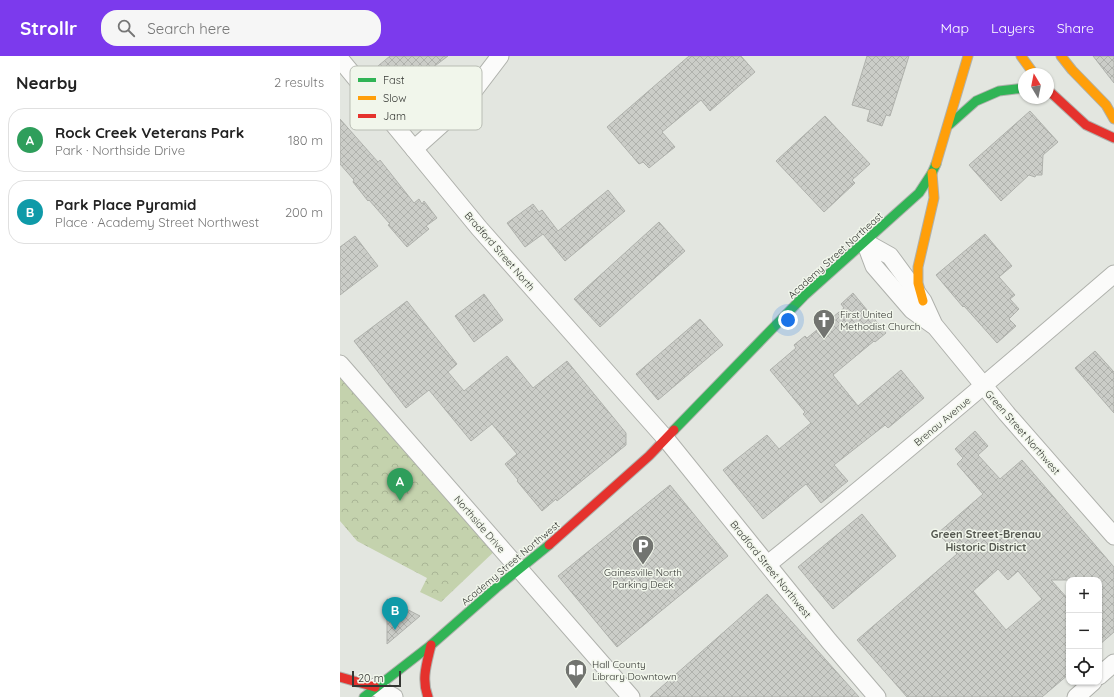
<!DOCTYPE html>
<meta charset="utf-8">
<style>
:root{--surface:#fff;--page:#f6f6f6;--text:#222;--muted:#767676;--line:#e0e0e0;--accent:#7c3aed}
body{margin:0;font-family:Quicksand,sans-serif;background:var(--page);color:var(--text)}
.controls{position:absolute;right:12px;bottom:12px;display:grid;overflow:hidden;border-radius:8px;box-shadow:0 1px 3px #0004}
.controls button{width:36px;height:36px;display:grid;place-items:center;padding:0;border:0;border-bottom:1px solid var(--line);background:var(--surface);color:var(--text);font:20px sans-serif}
.compass{position:absolute;left:678px;top:12px;width:36px;height:36px;border-radius:50%;background:var(--surface);box-shadow:0 1px 3px #0004;rotate:350deg}
.scale{position:absolute;left:12px;bottom:10px;width:49px;box-sizing:border-box;padding-left:4px;border:2px solid #353733;border-top:0;font-size:11px;line-height:14px;white-space:nowrap;color:#353733;-webkit-text-stroke:3px #f1f6eb;paint-order:stroke}
.you{position:absolute;left:448px;top:264px;width:14px;height:14px;margin:-10px;border:3px solid #fff;border-radius:50%;background:#1a73e8;box-shadow:0 0 0 6px #1a73e833}
.badge{display:grid;place-items:center;width:26px;height:26px;border-radius:50%;background:var(--accent);color:#fff;font-size:13px;font-weight:700}
.pin{position:absolute;translate:-50% -33px;filter:drop-shadow(0 1px 2px #0008)}
.pin::after{content:'';position:absolute;top:21px;width:14px;height:12px;background:inherit;clip-path:polygon(0 0,100% 0,50% 100%)}
.list{margin:0;padding:0;list-style:none}
h2{display:flex;justify-content:space-between;align-items:center;height:52px;margin:0;padding:0 16px;font-size:17px}
h2 small{font-size:13px;font-weight:400;color:var(--muted)}
.list li{display:grid;grid-template-columns:26px 1fr auto;gap:12px;align-items:center;box-sizing:border-box;height:64px;margin:0 8px 8px;padding:0 8px;border:1px solid var(--line);border-radius:16px}
.list b{display:block;font-size:15px;white-space:nowrap}
.list p{margin:0;font-size:13px;white-space:nowrap;color:var(--muted)}
.list em{font-size:13px;font-style:normal;color:var(--muted)}
.icon{flex:none;width:22px;height:22px;fill:none;stroke:currentColor;stroke-width:2;stroke-linecap:round;stroke-linejoin:round}
.map{position:relative;flex:none;width:774px;height:641px;overflow:hidden}
header{display:flex;align-items:center;gap:24px;box-sizing:border-box;height:56px;padding:0 20px;background:var(--accent);color:#fff}
header strong{font-size:19px}
nav{display:flex;gap:22px;margin-inline-start:auto;font-size:14px}
.search{width:280px;height:36px;background:var(--page);display:flex;align-items:center;gap:10px;box-sizing:border-box;padding:0 14px;border-radius:16px;color:var(--muted);font-size:15px}
main{display:flex}
aside{flex:1;background:var(--surface)}
.map>svg:first-child{display:block}
</style>
<header>
<strong>Strollr</strong>
<div class="search"><svg class="icon" aria-label="search" viewBox="0 0 24 24"><circle cx="10" cy="10" r="6"/><path d="M15 15l6 6"/></svg>Search here</div>
<nav><a>Map</a><a>Layers</a><a>Share</a></nav>
</header>
<main>
<aside>
<h2>Nearby<small>2 results</small></h2>
<ul class="list">
<li><span class="badge" style="background:#2e9e5b">A</span><div><b>Rock Creek Veterans Park</b><p>Park · Northside Drive</p></div><em>180 m</em></li>
<li><span class="badge" style="background:#0f9aa8">B</span><div><b>Park Place Pyramid</b><p>Place · Academy Street Northwest</p></div><em>200 m</em></li>
</ul>
</aside>
<div class="map">
<svg width="774" height="641" viewBox="0 0 774 641">
<defs>
<pattern id="park-crowns" width="20" height="18" patternUnits="userSpaceOnUse"><rect width="20" height="18" fill="#c4d2ad"/><path d="M2 6a3 3 0 1 1 6 0M12 15a3 3 0 1 1 6 0" fill="none" stroke="#a9b595"/></pattern>
<pattern id="building-cross-hatch" width="8" height="8" patternUnits="userSpaceOnUse"><rect width="8" height="8" fill="#cbcdc8"/><path d="M0 0l8 8M0 8l8-8" fill="none" stroke="#afb1ac"/></pattern>
</defs>
<rect width="100%" height="100%" fill="#e3e6e0"/>
<!-- park -->
<polygon fill="url(#park-crowns)" points="0,308 159,491 101,546 80,536 87,522 17,485 0,465"/>
<!-- building -->
<g fill="url(#building-cross-hatch)" stroke="#afb1ac" fill-rule="evenodd">
<polygon points="50,0 108,0 59,37 38,10"/>
<polygon points="349,0 401,0 415,16 370,55 361,44 322,76 335,91 309,112 303,106 299,108 267,71"/>
<polygon points="527,0 569,0 550,60 546,59 542,70 527,65 530,54 512,49"/>
<polygon points="753,0 774,0 774,27"/>
<polygon points="690,55 718,86 703,99 702,119 696,119 695,121 689,119 661,145 629,109"/>
<polygon points="485,60 530,108 512,124 515,127 484,156 436,105"/>
<polygon points="0,63 38,106 40,104 74,147 79,143 82,148 84,145 97,162 86,170 89,173 67,191 48,169 50,168 29,144 28,145 13,126 14,124 0,108"/>
<polygon points="268,134 285,155 225,205 203,178 185,191 167,167 193,148 199,156 202,154 218,175"/>
<polygon points="319,166 345,195 260,271 234,243"/>
<polygon points="645,178 672,210 659,221 675,239 670,243 679,253 669,263 676,270 657,287 624,250 623,251 596,219"/>
<polygon points="15,180 38,210 0,239 0,191"/>
<polygon points="513,237 546,277 535,286 534,285 493,319 518,350 561,314 584,342 548,372 545,369 494,409 508,425 481,447 466,428 423,463 383,414 427,379 439,393 471,367 463,358 465,356 430,314 456,292 454,289 465,280 467,282 504,252 501,248"/>
<polygon points="144,238 163,264 134,286 115,260"/>
<polygon points="67,245 117,308 108,316 124,335 167,300 193,332 227,305 286,377 286,389 217,445 216,443 202,455 177,425 178,424 165,408 177,398 152,368 131,385 89,334 66,352 14,285"/>
<polygon points="360,263 383,289 318,344 296,318"/>
<polygon points="755,295 774,316 774,357 735,312"/>
<path d="M635,375L648,390L638,399L660,423L682,404L774,511V576L759,589V524H711L729,544V618L702,641H567L517,584L617,498L598,477L643,438L617,408L623,402L615,393ZM658,513L668,524L678,515L702,543L666,574L633,535Z"/>
<polygon points="330,429 388,500 277,591 218,520"/>
<polygon points="522,458 556,500 493,553 458,511"/>
<polygon points="427,538 519,641 310,641"/>
<polygon points="47,543 80,560 47,588"/>
</g>
<g fill="none" stroke-linecap="round" stroke-linejoin="round">
<!-- street casing -->
<g stroke="#afb1ac" stroke-width="19">
<g id="street">
<polyline points="0,3 139,172 326,383 489,585 537,641"/>
<polyline points="74,93 122,50 160,0"/>
<polyline points="525,186 550,200 583,245 594,269 667,358 774,480"/>
<polyline points="525,186 534,210 572,254 593,269"/>
<polyline points="0,308 291,641"/>
<path d="M428,508C545,414 660,316 774,218"/>
<polyline points="759,620 774,607"/>
<polyline points="35,631 54,641"/>
<polyline points="736,641 753,626"/>
</g>
</g>
<!-- fast casing -->
<g stroke="#afb1ac" stroke-width="11">
<g id="fast">
<polyline points="609,69 636,45 659,35 684,32"/>
<polyline points="334,374 464,240 579,137 592,117 596,108"/>
<polyline points="24,641 91,589 156,532 209,489"/>
</g>
</g>
<!-- slow casing -->
<g stroke="#afb1ac" stroke-width="11">
<g id="slow">
<polyline points="681,0 694,18"/>
<polyline points="721,0 732,14 766,49 774,63"/>
<polyline points="596,108 628,0"/>
<polyline points="583,245 578,227 578,211 594,142 592,117"/>
</g>
</g>
<!-- jam casing -->
<g stroke="#afb1ac" stroke-width="11">
<g id="jam">
<polyline points="708,34 746,69 774,82"/>
<polyline points="209,489 309,400 334,374"/>
<polyline points="0,621 35,631"/>
<path d="M88,641C81,623 87,607 91,589"/>
</g>
</g>
<!-- street -->
<use href="#street" stroke="#fbfbfa" stroke-width="17"/>
<!-- fast -->
<use href="#fast" stroke="#30b455" stroke-width="9"/>
<!-- slow -->
<use href="#slow" stroke="#ff9f0a" stroke-width="9"/>
<!-- jam -->
<use href="#jam" stroke="#e5322d" stroke-width="9"/>
</g>
<!-- icons -->
<defs>
<g id="church-pin" transform="scale(1.15)"><path d="M0 17L-7.5 6A9.5 9.5 0 1 1 7.5 6Z" fill="#727470" stroke="#f1f6eb"/><path d="M-1.2-6h2.4v3.5h3.3v2.4h-3.3V6h-2.4V-.1h-3.3v-2.4h3.3Z" fill="#fff"/></g>
<g id="parking-pin" transform="scale(1.15)"><path d="M0 17L-7.5 6A9.5 9.5 0 1 1 7.5 6Z" fill="#727470" stroke="#f1f6eb"/><path d="M-3.5-5.5H1a3.5 3.5 0 0 1 0 7H-1V5.5H-3.5ZM-1-3.4V-.6H.8a1.4 1.4 0 0 0 0-2.8Z" fill="#fff"/></g>
<g id="library-pin" transform="scale(1.15)"><path d="M0 17L-7.5 6A9.5 9.5 0 1 1 7.5 6Z" fill="#727470" stroke="#f1f6eb"/><path d="M-6-4Q-3-5.5-.7-3.5V5Q-3 3-6 4ZM6-4Q3-5.5 .7-3.5V5Q3 3 6 4Z" fill="#fff"/></g>
</defs>
<g fill-rule="evenodd">
<use href="#church-pin" x="484" y="264"/>
<use href="#parking-pin" x="303" y="490"/>
<use href="#library-pin" x="236" y="614"/>
</g>
<g text-anchor="middle" stroke-width="3" stroke-linejoin="round" paint-order="stroke">
<!-- street labels -->
<g font-size="10" fill="#353733" stroke="#f1f6eb">
<text transform="translate(160 195) rotate(49)" y="4">Bradford Street North</text>
<text transform="translate(495 199) rotate(-42)" y="4">Academy Street Northeast</text>
<text transform="translate(602 365) rotate(-40)" y="4">Brenau Avenue</text>
<text transform="translate(683 376) rotate(49)" y="4">Green Street Northwest</text>
<text transform="translate(140 468) rotate(49)" y="4">Northside Drive</text>
<text transform="translate(170 507) rotate(-40)" y="4">Academy Street Northwest</text>
<text transform="translate(431 513) rotate(51)" y="4">Bradford Street Northwest</text>
</g>
<!-- poi labels -->
<g font-size="10" fill="#353733" stroke="#f1f6eb" text-anchor="start">
<text x="500" y="262">First United<tspan x="500" dy="12">Methodist Church</tspan></text>
<text x="303" y="520" text-anchor="middle">Gainesville North<tspan x="303" dy="12">Parking Deck</tspan></text>
<text x="252" y="612">Hall County<tspan x="252" dy="12">Library Downtown</tspan></text>
</g>
<!-- neighbourhood labels -->
<g font-size="11" font-weight="bold" fill="#54574f" stroke="#f1f6eb">
<text x="646" y="482">Green Street-Brenau<tspan x="646" dy="13">Historic District</tspan></text>
</g>
</g>
<!-- legend -->
<rect x="10" y="10" width="132" height="64" rx="6" fill="#f1f6eb" stroke="#b9bdb4" stroke-width="1"/>
<rect x="18" y="22" width="18" height="4" fill="#30b455"/>
<rect x="18" y="40" width="18" height="4" fill="#ff9f0a"/>
<rect x="18" y="58" width="18" height="4" fill="#e5322d"/>
<g font-size="11" fill="#353733">
<text x="43" y="28">Fast</text>
<text x="43" y="46">Slow</text>
<text x="43" y="64">Jam</text>
</g>
</svg>
<div class="controls">
<button>+</button>
<button>−</button>
<button><svg class="icon" aria-label="locate" viewBox="0 0 24 24"><circle cx="12" cy="12" r="6"/><path d="M12 2v4M12 18v4M2 12h4M18 12h4"/></svg></button>
</div>
<svg class="compass" viewBox="-18 -18 36 36"><path d="M0-13l5 13h-10z" fill="#e53935"/><path d="M0 13l5-13h-10z" fill="#767676"/></svg>
<div class="scale">20 m</div>
<div class="you"></div>
<div class="pin badge" style="left:60px;top:445px;background:#2e9e5b">A</div>
<div class="pin badge" style="left:55px;top:574px;background:#0f9aa8">B</div>
</div>
</main>
